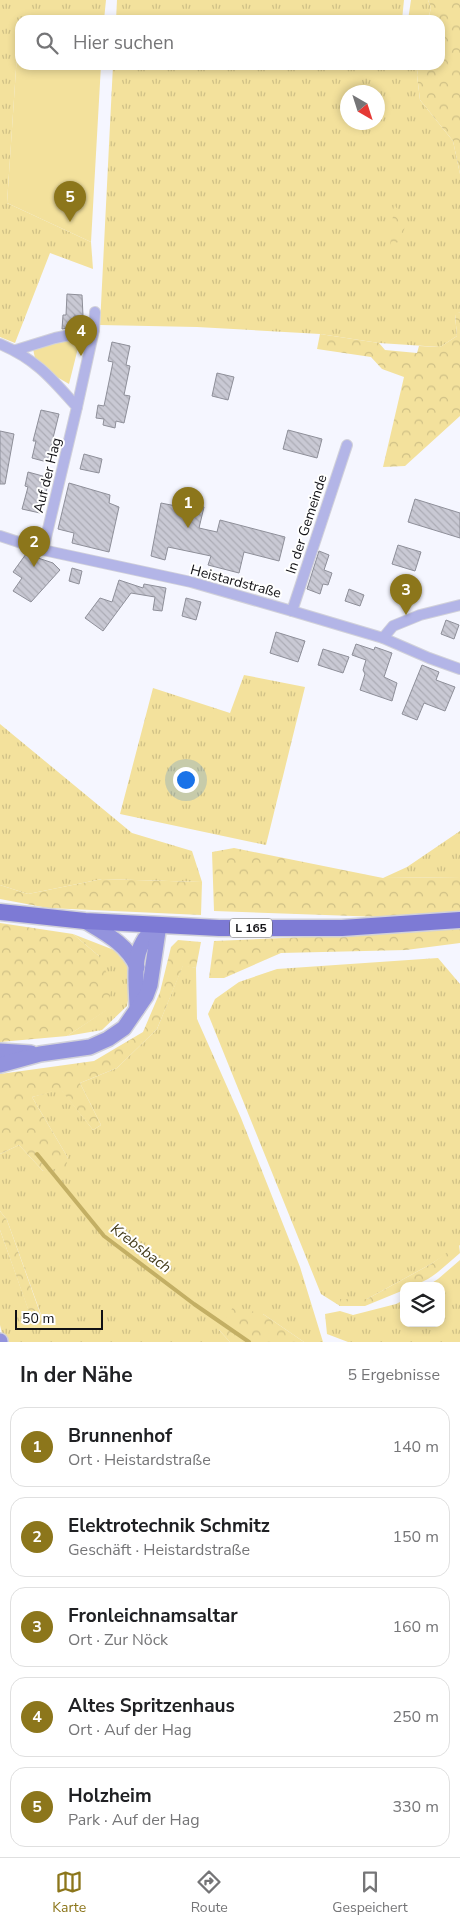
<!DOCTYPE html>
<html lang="de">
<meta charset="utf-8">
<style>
:root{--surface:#fff;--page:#f2f2f2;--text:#202124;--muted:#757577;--line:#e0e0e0;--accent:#8c761b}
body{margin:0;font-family:"Nunito Sans",sans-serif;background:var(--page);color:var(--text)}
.controls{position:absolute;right:15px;bottom:15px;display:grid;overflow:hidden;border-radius:10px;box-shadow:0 2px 8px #0003}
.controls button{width:45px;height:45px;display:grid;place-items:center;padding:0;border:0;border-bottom:1px solid var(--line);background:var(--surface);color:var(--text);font:25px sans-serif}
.compass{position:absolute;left:340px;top:85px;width:45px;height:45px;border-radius:50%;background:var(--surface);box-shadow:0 2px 8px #0003;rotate:141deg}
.scale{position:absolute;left:15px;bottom:12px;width:88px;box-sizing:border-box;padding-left:5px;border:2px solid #111115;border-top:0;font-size:14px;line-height:18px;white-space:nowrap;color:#111115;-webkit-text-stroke:4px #fff;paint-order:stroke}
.you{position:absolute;left:185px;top:779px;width:18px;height:18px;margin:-12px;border:4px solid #fff;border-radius:50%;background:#1a73e8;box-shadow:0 0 0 8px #1a73e833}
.badge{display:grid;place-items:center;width:32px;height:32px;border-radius:50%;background:var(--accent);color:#fff;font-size:16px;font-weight:700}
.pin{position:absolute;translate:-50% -41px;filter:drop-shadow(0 1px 2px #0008)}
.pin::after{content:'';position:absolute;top:26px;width:18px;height:15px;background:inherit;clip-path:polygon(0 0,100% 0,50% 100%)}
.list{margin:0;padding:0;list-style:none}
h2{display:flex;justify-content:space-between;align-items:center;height:65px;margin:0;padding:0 20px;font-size:21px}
h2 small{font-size:16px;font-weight:400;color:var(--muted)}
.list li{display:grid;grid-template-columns:32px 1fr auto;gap:15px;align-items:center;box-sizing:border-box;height:80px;margin:0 10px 10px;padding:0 10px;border:1px solid var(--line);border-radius:15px}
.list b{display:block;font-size:19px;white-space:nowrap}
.list p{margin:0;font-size:16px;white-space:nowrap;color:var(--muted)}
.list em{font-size:16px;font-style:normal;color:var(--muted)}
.icon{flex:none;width:28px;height:28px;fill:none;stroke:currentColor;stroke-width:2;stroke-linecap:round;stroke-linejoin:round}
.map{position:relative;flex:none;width:460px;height:1342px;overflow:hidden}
.search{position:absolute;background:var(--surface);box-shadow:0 2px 8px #0003;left:15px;right:15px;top:15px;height:55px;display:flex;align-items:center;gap:12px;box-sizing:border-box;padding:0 18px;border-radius:15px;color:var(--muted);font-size:19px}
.sheet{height:515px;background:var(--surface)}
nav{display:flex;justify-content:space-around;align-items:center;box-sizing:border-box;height:70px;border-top:1px solid var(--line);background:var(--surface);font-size:14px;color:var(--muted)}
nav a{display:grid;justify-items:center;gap:2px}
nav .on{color:var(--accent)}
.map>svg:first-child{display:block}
</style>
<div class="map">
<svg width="460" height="1342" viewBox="0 0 460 1342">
<defs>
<pattern id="grass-tufts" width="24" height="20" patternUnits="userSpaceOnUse" patternTransform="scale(1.25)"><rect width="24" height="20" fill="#f3e19c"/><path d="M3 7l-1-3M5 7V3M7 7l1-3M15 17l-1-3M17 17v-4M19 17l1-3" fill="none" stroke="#cfc086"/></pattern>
<pattern id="forest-crowns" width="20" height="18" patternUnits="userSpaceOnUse" patternTransform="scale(1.25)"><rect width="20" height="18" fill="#f3e19c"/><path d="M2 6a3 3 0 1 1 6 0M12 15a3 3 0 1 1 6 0" fill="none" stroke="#cfc086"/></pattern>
<pattern id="building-back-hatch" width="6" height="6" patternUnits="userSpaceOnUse" patternTransform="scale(1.25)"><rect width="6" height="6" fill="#c9c9d4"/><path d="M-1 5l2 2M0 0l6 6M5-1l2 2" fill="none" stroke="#acacb5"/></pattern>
</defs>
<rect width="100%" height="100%" fill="#f5f6ff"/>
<!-- grass -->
<g fill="url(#grass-tufts)" fill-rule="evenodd">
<polygon points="0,0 106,0 104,20 20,20 20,54 17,54 7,203 91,242 93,269 50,253 15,343 0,337"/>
<polygon points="117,0 404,0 402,20 116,20"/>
<polygon points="411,0 428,0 431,8 428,20 408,20"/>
<path d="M113,65H419L417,75L420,100L453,141L460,174V312L455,315L457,336L440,347L379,343L320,334L197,327L100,325ZM348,92H378V122H348Z"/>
<polygon points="244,675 305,687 266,845 120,814 153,688 230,713"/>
<polygon points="0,724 132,833 192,851 202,882 102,879 28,894 0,885"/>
<polygon points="460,831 460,877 383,878 407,867"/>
<polygon points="73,934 114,950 133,971 127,1006 102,1030 67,1036 106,1010 99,956"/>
<polygon points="438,958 460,984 460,1245 431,1264 367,1299 341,1299 340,1306 321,1294 208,1014 215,999 239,982 277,969"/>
<polygon points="183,965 196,968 197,1019 241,1118 300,1267 323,1342 304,1342 263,1314 219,1330 230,1342 4,1342 0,1325 0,1230 35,1328 44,1323 7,1220 0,1211 0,1154 19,1145 43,1171 68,1158 32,1097 61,1089 93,1130 101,1125 80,1083 117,1068 157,1029"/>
<polygon points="460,1260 460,1342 348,1342 327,1334 325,1314 340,1311 353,1315 396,1304 404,1300 404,1323 441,1323 441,1286 427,1286 438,1279"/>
</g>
<!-- forest -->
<g fill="url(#forest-crowns)">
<polygon points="428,0 460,0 460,174 453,141 420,100 417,75 419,65 440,65 440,20 428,20 431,8"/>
<polygon points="394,204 406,223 401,240 390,247"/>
<polygon points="460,312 460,416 405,466 383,467 404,377 382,369 371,357 317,349 320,334 379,343 385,350 417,353 419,346 440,347 457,336 455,314"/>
<polygon points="234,848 383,878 460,877 460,913 410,918 214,911 212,852"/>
<polygon points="102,879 202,882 201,915 48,908 0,899 0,885 28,894"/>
<polygon points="0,923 73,934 99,956 112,985 107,1010 67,1036 0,1042"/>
<polygon points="460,928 460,943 406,950 281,953 224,978 209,978 214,941 418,932"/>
<polygon points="178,940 201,942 196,968 183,966 157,1029 117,1068 80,1083 101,1125 93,1130 61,1090 32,1097 68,1158 66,1167 43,1171 19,1145 0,1154 0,1074 94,1061 143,1032 160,992 171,947"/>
<polygon points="0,1211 7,1220 44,1324 35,1329 0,1230"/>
<path d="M459,1244L460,1253C443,1267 427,1286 404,1286V1290L365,1306H340V1299H367L431,1264Z"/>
<polygon points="233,1307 263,1314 304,1342 230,1342 219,1330"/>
</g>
<!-- green -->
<g fill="#f3e19c">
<polygon points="17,54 20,54 20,65 101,65 91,242 7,203"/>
<polygon points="81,336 69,384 50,373 35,358 33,349 44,344"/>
</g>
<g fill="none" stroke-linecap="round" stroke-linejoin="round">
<!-- stream -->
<polyline stroke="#c3af64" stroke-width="4" points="37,1154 104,1236 194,1304 249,1342"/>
</g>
<!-- building -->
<g fill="url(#building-back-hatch)" stroke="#8e8f99">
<polygon points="67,294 82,295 83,316 74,316 73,327 62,329 63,315 66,315"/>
<polygon points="112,342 130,346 126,365 130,366 124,395 130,396 124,423 116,421 115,428 103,425 104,419 96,418 98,405 104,406 113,362 108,361"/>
<polygon points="217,373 234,377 228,400 212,396"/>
<polygon points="41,410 59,414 47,462 32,458 36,441 33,441"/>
<polygon points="288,430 322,439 317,458 283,449"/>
<polygon points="0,431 14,434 5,484 0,484"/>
<polygon points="84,454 102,459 99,473 80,469"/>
<polygon points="28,472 50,478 40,513 22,509 28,487 25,486"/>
<polygon points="69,483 110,495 109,503 119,507 109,552 72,543 74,533 58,529"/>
<polygon points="415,499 460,513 460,538 408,522"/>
<polygon points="161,503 186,508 187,503 204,507 199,528 217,532 220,520 285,537 279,561 244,552 239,573 208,565 211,556 168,547 165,560 151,556"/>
<polygon points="398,545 421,552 415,571 392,564"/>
<polygon points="319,551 329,555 324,570 332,573 328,585 323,584 320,594 307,589"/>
<polygon points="26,554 53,563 60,570 31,602 13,591 22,578 13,572"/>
<polygon points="72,568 82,571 79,584 69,581"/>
<polygon points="119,580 143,588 144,584 166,588 162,611 153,610 155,597 131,593 103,631 85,618 100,598 112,602"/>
<polygon points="349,589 364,595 360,606 345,601"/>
<polygon points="186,598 201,602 196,620 182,616"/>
<polygon points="446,620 459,625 454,639 441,634"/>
<polygon points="276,632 305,641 298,662 270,653"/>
<polygon points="356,644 374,650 375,647 392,653 384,677 397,683 392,701 360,690 365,674 363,670 366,660 352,655"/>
<polygon points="323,649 349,657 343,673 318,665"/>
<polygon points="422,665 439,672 436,680 455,687 445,711 424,703 417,720 402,714"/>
</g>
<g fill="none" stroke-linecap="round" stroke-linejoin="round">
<!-- minor casing -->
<g stroke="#d1d1da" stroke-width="12">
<g id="minor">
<path d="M0,344C36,359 52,379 77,407L43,550"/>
<polyline points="16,350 55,338 94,330"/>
<polyline points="77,407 94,330 95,312"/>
<polyline points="0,536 43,550 191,582 292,611 383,638 429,658 460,669"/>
<polyline points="292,611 347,445"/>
<polyline points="383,638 393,626 420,615 460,605"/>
</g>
</g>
<!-- secondary casing -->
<g stroke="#d1d1da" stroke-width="18">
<g id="secondary">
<path d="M85,921C105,933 127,944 137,967"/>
<path d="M137,1009C137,988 132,960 143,942C146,935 153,930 159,925"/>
<polyline points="0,1051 31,1053"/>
<polyline points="0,1065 40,1054 90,1047 108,1039 124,1028 146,996 150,985 159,925"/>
<polyline points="0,1341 0,1342"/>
</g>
</g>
<!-- primary casing -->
<g stroke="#d1d1da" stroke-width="19">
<polyline id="primary" points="0,912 85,921 219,928 342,928 460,920"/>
</g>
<!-- minor -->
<use href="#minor" stroke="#b3b5e7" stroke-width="10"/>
<!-- secondary -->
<use href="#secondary" stroke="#9393dd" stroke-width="15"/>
<!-- primary -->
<use href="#primary" stroke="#7d7ad5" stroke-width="16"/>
</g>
<g text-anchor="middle" stroke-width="4" stroke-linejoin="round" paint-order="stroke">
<!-- shield labels -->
<rect fill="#fff" stroke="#58585b" stroke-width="1" x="230" y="918.5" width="42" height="19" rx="4"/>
<g font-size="12" font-weight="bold" fill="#111115">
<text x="251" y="932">L 165</text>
</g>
<!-- street labels -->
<g font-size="14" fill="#111115" stroke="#fff">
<text transform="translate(47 475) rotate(-76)" y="5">Auf der Hag</text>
<text transform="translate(306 524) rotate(-72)" y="5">In der Gemeinde</text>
<text transform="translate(236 581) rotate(15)" y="5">Heistardstraße</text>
</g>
<!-- water labels -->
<g font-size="15" font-style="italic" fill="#443c1b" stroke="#fff">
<text transform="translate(141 1248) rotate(37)" y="5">Krebsbach</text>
</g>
</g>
</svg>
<div class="controls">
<button><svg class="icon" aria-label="layers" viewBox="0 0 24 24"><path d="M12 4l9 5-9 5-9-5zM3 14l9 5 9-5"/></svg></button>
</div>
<svg class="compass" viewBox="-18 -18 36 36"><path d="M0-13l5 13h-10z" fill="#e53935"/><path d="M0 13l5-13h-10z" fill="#757577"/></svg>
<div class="scale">50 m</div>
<div class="you"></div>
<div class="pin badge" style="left:188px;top:528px">1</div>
<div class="pin badge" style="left:34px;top:567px">2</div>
<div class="pin badge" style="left:406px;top:615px">3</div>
<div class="pin badge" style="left:81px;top:356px">4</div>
<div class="pin badge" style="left:70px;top:222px">5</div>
<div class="search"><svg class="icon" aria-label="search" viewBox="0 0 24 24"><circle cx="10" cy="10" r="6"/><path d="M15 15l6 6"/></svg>Hier suchen</div>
</div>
<section class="sheet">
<h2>In der Nähe<small>5 Ergebnisse</small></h2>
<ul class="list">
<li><span class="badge">1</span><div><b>Brunnenhof</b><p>Ort · Heistardstraße</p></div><em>140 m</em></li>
<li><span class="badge">2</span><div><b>Elektrotechnik Schmitz</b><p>Geschäft · Heistardstraße</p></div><em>150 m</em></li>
<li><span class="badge">3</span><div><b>Fronleichnamsaltar</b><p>Ort · Zur Nöck</p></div><em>160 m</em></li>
<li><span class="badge">4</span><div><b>Altes Spritzenhaus</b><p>Ort · Auf der Hag</p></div><em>250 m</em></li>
<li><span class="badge">5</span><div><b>Holzheim</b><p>Park · Auf der Hag</p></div><em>330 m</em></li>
</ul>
</section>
<nav>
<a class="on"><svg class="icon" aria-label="map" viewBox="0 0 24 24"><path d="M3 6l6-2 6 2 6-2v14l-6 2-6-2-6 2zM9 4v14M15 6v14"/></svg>Karte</a>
<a><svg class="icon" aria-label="directions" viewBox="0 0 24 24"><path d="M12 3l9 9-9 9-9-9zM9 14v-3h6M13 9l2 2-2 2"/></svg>Route</a>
<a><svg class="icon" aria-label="saved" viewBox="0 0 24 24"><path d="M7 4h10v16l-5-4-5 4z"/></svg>Gespeichert</a>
</nav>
